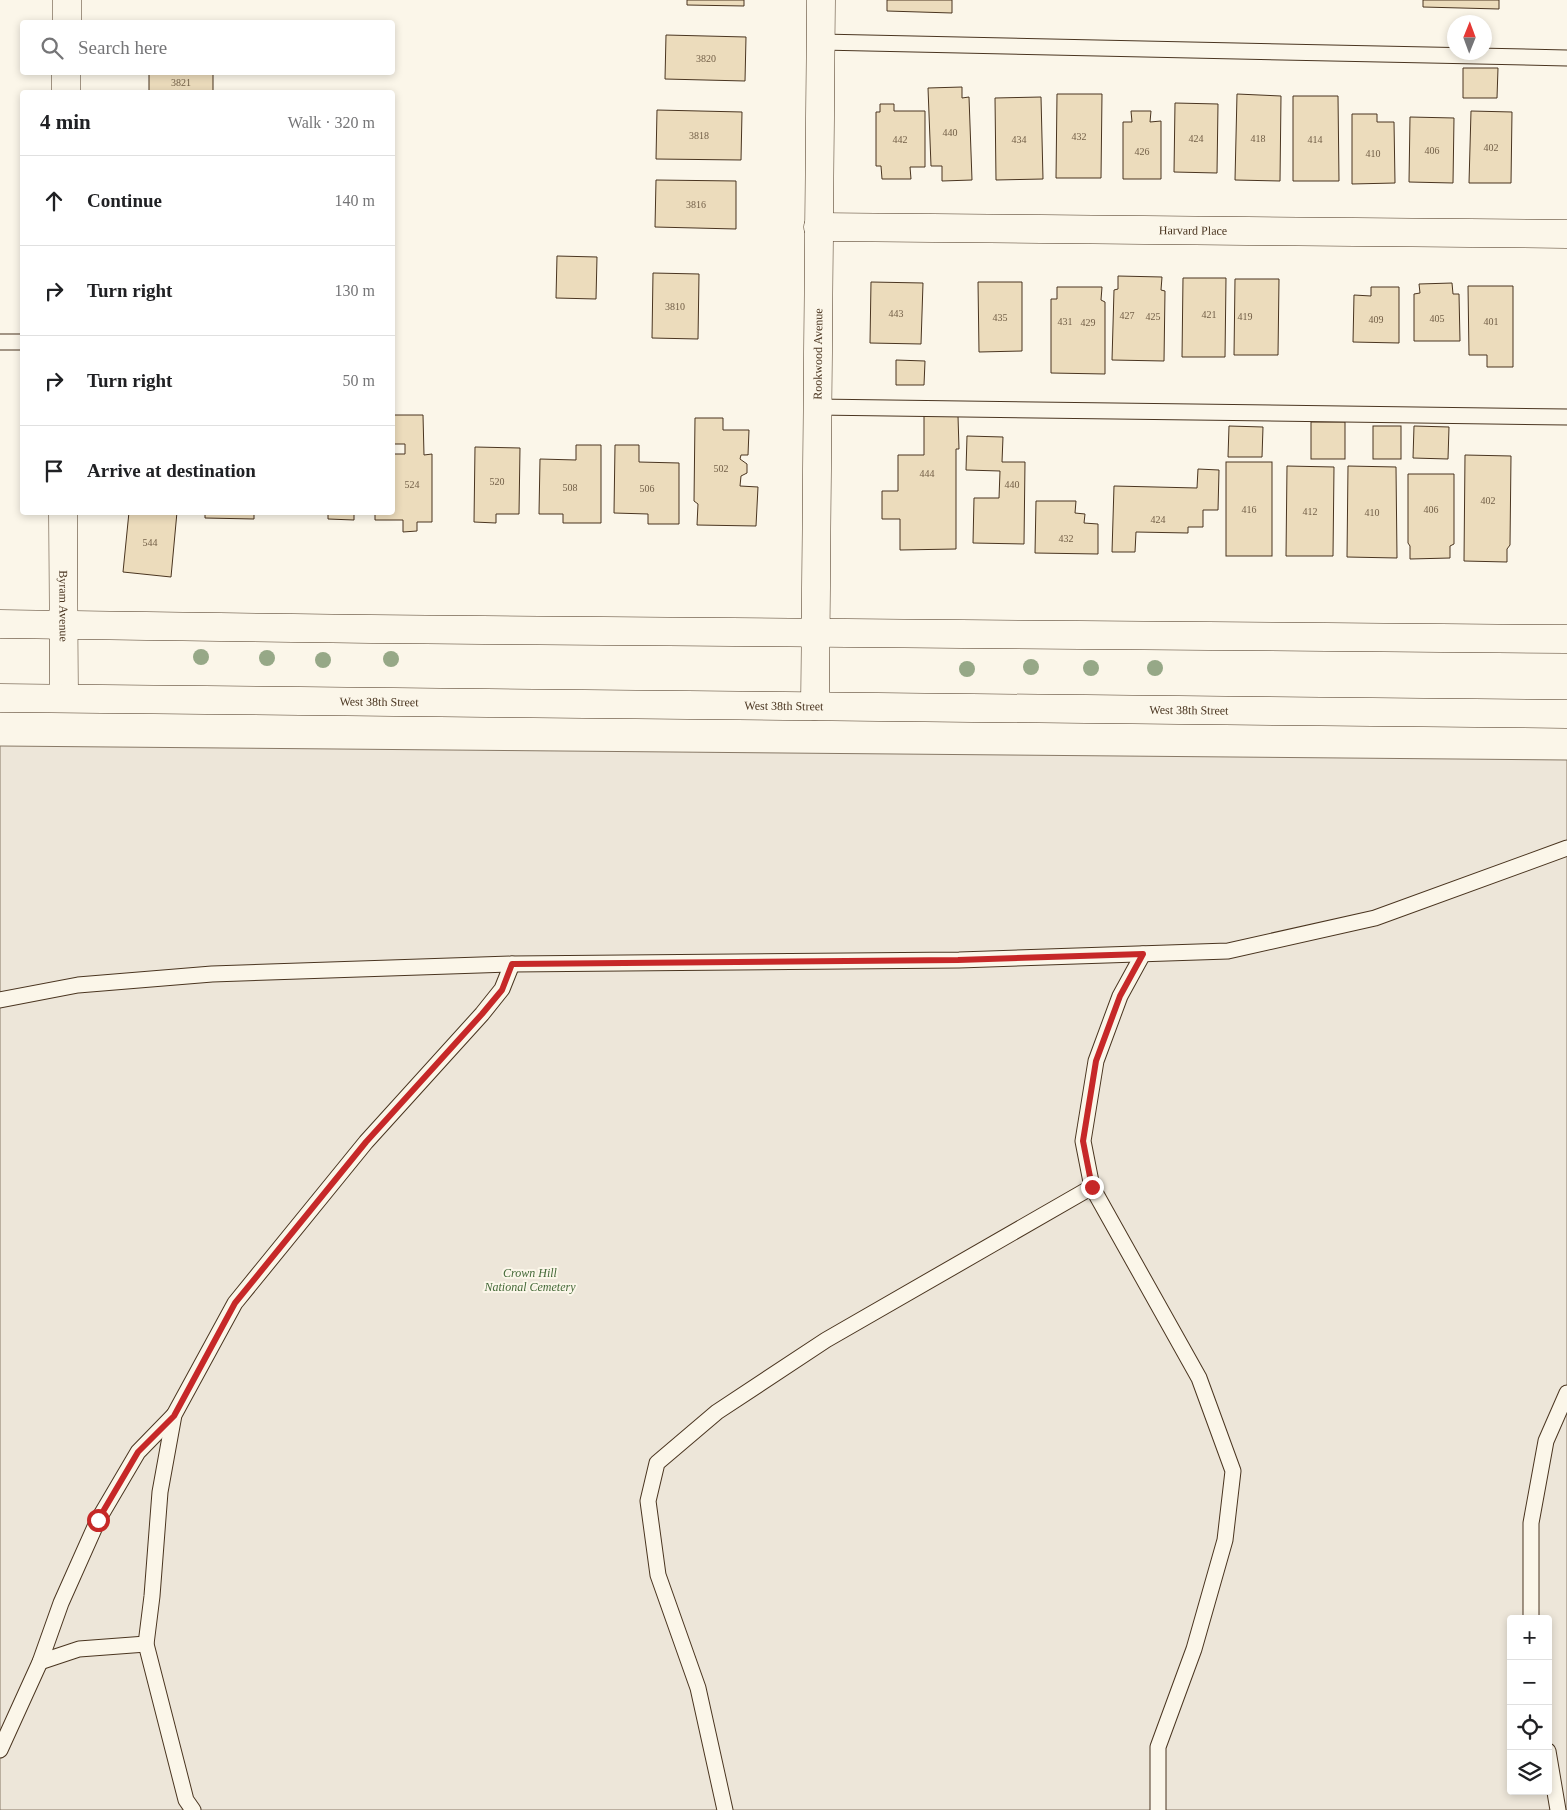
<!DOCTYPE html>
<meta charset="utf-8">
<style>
:root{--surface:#fff;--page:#f2f2f2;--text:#202124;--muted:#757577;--line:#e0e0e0}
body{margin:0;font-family:"Times New Roman",serif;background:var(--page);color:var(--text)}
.controls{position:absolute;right:15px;bottom:15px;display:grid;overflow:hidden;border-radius:5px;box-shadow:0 2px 8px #0003}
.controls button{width:45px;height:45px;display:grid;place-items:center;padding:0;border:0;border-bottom:1px solid var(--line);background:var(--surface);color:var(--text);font:25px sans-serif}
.compass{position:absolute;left:1447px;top:15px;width:45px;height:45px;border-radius:50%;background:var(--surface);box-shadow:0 2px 8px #0003;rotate:1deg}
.stop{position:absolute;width:15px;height:15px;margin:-11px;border:4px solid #c62828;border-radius:50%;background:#fff}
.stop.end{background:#c62828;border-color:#fff;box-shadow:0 1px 5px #0008}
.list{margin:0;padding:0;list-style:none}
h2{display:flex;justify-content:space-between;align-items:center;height:65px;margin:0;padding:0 20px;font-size:21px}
h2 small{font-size:16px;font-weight:400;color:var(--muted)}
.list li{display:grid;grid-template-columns:32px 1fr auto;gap:15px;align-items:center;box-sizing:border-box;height:90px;padding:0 20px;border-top:1px solid var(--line)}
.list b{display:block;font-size:19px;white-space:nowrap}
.list em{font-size:16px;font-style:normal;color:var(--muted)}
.icon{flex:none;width:28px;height:28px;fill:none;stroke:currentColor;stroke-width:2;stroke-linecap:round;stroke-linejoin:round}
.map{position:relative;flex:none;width:1567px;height:1810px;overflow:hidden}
.search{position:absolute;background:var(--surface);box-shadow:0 2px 8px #0003;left:20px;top:20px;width:375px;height:55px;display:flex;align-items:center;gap:12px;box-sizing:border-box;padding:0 18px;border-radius:5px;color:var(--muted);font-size:19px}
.panel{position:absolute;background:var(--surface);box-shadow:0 2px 8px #0003;left:20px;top:90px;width:375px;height:425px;border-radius:5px}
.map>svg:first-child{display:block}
</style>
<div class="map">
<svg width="1567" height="1810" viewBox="0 0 1567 1810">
<rect width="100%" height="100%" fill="#fbf6e9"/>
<!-- green -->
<path fill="#ede6d9" stroke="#887966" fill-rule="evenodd" d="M0,746L1567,760V1810H0ZM1511,1619H1548V1791H1511Z"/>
<!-- building -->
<g fill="#ecdcbc" stroke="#4a3520">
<polygon points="687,0 744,0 744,6 687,5"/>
<polygon points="887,0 952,0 952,13 887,11"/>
<polygon points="1423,0 1499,0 1499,9 1423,7"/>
<polygon points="666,35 746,37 745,81 665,79"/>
<polygon points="1463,68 1498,68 1497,98 1463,98"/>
<rect x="149" y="72" width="64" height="20"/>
<polygon points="962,87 962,98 969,97 972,180 942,181 942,166 931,166 928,88"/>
<polygon points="1057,94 1102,94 1101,178 1056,178"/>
<polygon points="1237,94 1281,96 1280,181 1235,180"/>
<polygon points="1293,96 1338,96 1339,181 1293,181"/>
<polygon points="1041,97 1043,179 996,180 995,98"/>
<polygon points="1175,103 1218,104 1217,173 1174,172"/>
<polygon points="880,104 894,104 894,111 925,111 925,167 910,167 911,179 882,179 881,166 876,166 876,112 880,112"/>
<polygon points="657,110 742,112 741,160 656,159"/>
<polygon points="1131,111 1151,111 1150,122 1161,121 1161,179 1123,179 1123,122 1132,122"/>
<polygon points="1471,111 1512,112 1511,183 1469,183"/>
<polygon points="1352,114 1377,114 1377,122 1394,122 1395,183 1352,184"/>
<polygon points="1410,117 1454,118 1453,183 1409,182"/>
<polygon points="656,180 736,181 736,229 655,227"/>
<polygon points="557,256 597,257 596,299 556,298"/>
<polygon points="653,273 699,274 698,339 652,338"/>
<polygon points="1118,276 1162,277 1161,290 1165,291 1164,361 1112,360 1114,290 1118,289"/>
<polygon points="1183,278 1226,278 1225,357 1182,357"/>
<polygon points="1235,279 1279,279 1278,355 1234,355"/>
<polygon points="871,282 923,283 921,344 870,343"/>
<polygon points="978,282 1022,282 1022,351 979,352"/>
<polygon points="1452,283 1453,294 1459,294 1460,341 1414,341 1414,294 1420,293 1419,284"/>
<polygon points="1468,286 1513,286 1513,367 1487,367 1487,355 1469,355"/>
<polygon points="1057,287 1102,287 1101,300 1105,302 1105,374 1051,373 1051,299 1057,299"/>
<polygon points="1371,287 1399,287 1399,343 1353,342 1354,295 1371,296"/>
<polygon points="896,360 925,361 924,385 896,385"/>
<polygon points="392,415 423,415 424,455 432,454 432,522 417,522 417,531 403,532 403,520 375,520 375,512 392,512 392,454 405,454 405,444 392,444"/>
<polygon points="924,416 958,416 959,449 956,449 956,549 900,550 900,519 882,519 882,491 898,491 898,455 924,455"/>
<polygon points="695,418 723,418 723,430 749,430 748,455 741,455 740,459 747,464 747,473 741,476 740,486 758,487 756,526 697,525 698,504 694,501"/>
<rect x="1311" y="422" width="34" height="37"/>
<polygon points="1229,426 1263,427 1262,457 1228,457"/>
<rect x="1373" y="426" width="28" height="33"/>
<polygon points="1414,426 1449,427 1448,459 1413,458"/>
<polygon points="967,436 1003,437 1002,462 1025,462 1024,544 973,543 974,498 999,498 1000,471 966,470"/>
<polygon points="576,445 601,445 601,523 563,523 563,514 539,514 540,459 576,460"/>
<polygon points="615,445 639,445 639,462 679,463 679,524 648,524 648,514 614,513"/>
<polygon points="475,447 520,448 519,514 496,514 496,523 474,522"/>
<polygon points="1465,455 1511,456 1510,545 1507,549 1507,562 1464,561"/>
<rect x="1226" y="462" width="46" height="94"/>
<polygon points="1287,466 1334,467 1333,556 1286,556"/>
<polygon points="1348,466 1396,467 1397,558 1347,557"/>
<polygon points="1198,469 1219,470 1218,510 1203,510 1203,527 1188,527 1188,533 1136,532 1135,552 1112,552 1114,486 1197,488"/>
<polygon points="1408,474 1454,474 1454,544 1450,546 1450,558 1410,559 1410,546 1408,543"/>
<polygon points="1036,501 1076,501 1075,513 1085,514 1084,523 1098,524 1098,554 1035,553"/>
<polygon points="129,512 177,512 171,577 123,572"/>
<polygon points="205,512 254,512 254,519 205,518"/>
<polygon points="302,512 354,512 354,520 328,519 328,513"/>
</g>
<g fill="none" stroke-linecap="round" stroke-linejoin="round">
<!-- service casing -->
<g stroke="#4a3520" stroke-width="17">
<g id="service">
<polyline points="821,42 1567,58"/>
<polyline points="0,342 22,342"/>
<polyline points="816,407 1567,417"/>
<polyline points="1143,954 1120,996 1096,1061 1083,1141 1092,1187 1199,1378 1233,1471 1225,1540 1194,1649 1158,1747 1158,1810"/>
<polyline points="0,1000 78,985 212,974 512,964 959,960 1228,951 1375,918 1567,848"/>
<polyline points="1531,1619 1531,1523 1546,1441 1567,1393"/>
<polyline points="40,1662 79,1649 146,1644"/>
<polyline points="0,1750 40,1662 61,1603 98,1520 138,1452 174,1415"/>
<polyline points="1548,1751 1558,1810"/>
<polyline points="193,1810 186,1800 146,1644 152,1596 160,1492 174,1415 235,1303 366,1142 482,1014 502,989 512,964"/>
<polyline points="725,1810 698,1688 658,1575 648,1501 657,1463 717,1412 826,1340 1092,1187"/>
</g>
</g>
<!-- minor casing -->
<g stroke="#4a3520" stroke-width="29">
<g id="minor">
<polyline points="67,22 67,0"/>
<polyline points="66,92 66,72"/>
<path id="s1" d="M818,227L1567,234"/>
<path id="s2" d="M63,512L64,698"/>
<path id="s3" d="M815,706L821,0"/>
</g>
</g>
<!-- primary casing -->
<g stroke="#4a3520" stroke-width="29">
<g id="primary">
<polyline points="0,624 371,629 1567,639"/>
<path id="s4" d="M0,698L1567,714"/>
</g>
</g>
<!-- service -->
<use href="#service" stroke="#fbf6e9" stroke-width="15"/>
<!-- minor -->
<use href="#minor" stroke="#fbf6e9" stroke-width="28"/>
<!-- primary -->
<use href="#primary" stroke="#fbf6e9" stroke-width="28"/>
</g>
<!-- trees -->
<g fill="#96a887">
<circle cx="201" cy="657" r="8"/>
<circle cx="267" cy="658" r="8"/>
<circle cx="391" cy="659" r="8"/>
<circle cx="323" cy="660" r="8"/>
<circle cx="1031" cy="667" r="8"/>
<circle cx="1091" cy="668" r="8"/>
<circle cx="1155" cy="668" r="8"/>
<circle cx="967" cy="669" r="8"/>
</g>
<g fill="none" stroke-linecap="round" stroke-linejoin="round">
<!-- route -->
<polyline stroke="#c62828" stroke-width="6" points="98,1520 138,1452 174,1416 235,1303 366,1142 482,1014 502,990 512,964 958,960 1143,954 1120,996 1096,1061 1083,1141 1092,1187"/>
</g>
<g text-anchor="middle" stroke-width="4" stroke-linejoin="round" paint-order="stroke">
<!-- number labels -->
<g font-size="10" fill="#725f47">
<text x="706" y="62">3820</text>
<text x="181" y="86">3821</text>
<text x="950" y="136">440</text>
<text x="699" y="139">3818</text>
<text x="1079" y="140">432</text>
<text x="1196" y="142">424</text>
<text x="1258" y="142">418</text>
<text x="900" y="143">442</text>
<text x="1019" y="143">434</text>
<text x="1315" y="143">414</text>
<text x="1491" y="151">402</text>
<text x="1432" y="154">406</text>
<text x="1142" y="155">426</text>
<text x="1373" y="157">410</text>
<text x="696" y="208">3816</text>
<text x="675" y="310">3810</text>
<text x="896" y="317">443</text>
<text x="1209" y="318">421</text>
<text x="1127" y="319">427</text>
<text x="1153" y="320">425</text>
<text x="1245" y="320">419</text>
<text x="1000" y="321">435</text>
<text x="1437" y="322">405</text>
<text x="1376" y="323">409</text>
<text x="1065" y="325">431</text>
<text x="1491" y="325">401</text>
<text x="1088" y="326">429</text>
<text x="721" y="472">502</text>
<text x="927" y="477">444</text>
<text x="497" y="485">520</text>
<text x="412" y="488">524</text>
<text x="1012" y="488">440</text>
<text x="570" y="491">508</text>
<text x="647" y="492">506</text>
<text x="1488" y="504">402</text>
<text x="1249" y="513">416</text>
<text x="1431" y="513">406</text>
<text x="1310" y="515">412</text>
<text x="1372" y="516">410</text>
<text x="1158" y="523">424</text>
<text x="1066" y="542">432</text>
<text x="150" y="546">544</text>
</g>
<!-- street labels -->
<g font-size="12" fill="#4a3520" stroke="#fbf6e9">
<text dy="4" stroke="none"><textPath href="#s1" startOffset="375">Harvard Place</textPath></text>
<text dy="4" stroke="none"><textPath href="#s3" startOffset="352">Rookwood Avenue</textPath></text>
<text dy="4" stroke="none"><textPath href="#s2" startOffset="94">Byram Avenue</textPath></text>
<text dy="4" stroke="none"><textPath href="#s4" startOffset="379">West 38th Street</textPath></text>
<text dy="4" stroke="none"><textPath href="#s4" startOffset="784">West 38th Street</textPath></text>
<text dy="4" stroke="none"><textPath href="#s4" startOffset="1189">West 38th Street</textPath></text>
</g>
<!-- park labels -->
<g font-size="12" font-style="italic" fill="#436837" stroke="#fbf6e9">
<text x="530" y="1277">Crown Hill<tspan x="530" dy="14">National Cemetery</tspan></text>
</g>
</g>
</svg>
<div class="controls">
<button>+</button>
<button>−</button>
<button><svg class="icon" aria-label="locate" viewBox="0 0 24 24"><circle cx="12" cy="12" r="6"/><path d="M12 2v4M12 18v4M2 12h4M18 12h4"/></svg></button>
<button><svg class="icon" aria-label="layers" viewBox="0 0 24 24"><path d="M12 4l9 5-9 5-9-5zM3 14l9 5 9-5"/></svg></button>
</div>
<svg class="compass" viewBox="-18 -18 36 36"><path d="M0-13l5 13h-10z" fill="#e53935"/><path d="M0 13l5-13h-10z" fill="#757577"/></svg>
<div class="stop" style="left:98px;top:1520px"></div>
<div class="stop end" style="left:1092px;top:1187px"></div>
<div class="search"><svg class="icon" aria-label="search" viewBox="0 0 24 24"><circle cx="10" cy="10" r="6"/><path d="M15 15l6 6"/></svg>Search here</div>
<section class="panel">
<h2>4 min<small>Walk · 320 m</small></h2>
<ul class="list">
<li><svg class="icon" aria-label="ahead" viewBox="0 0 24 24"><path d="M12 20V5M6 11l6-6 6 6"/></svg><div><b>Continue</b></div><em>140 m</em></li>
<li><svg class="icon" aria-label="right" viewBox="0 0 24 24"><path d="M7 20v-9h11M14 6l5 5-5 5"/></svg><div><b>Turn right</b></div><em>130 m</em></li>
<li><svg class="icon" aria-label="right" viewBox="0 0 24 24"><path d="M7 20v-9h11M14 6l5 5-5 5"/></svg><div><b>Turn right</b></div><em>50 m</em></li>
<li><svg class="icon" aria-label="arrive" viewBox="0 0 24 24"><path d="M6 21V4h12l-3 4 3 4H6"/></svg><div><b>Arrive at destination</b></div></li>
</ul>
</section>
</div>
